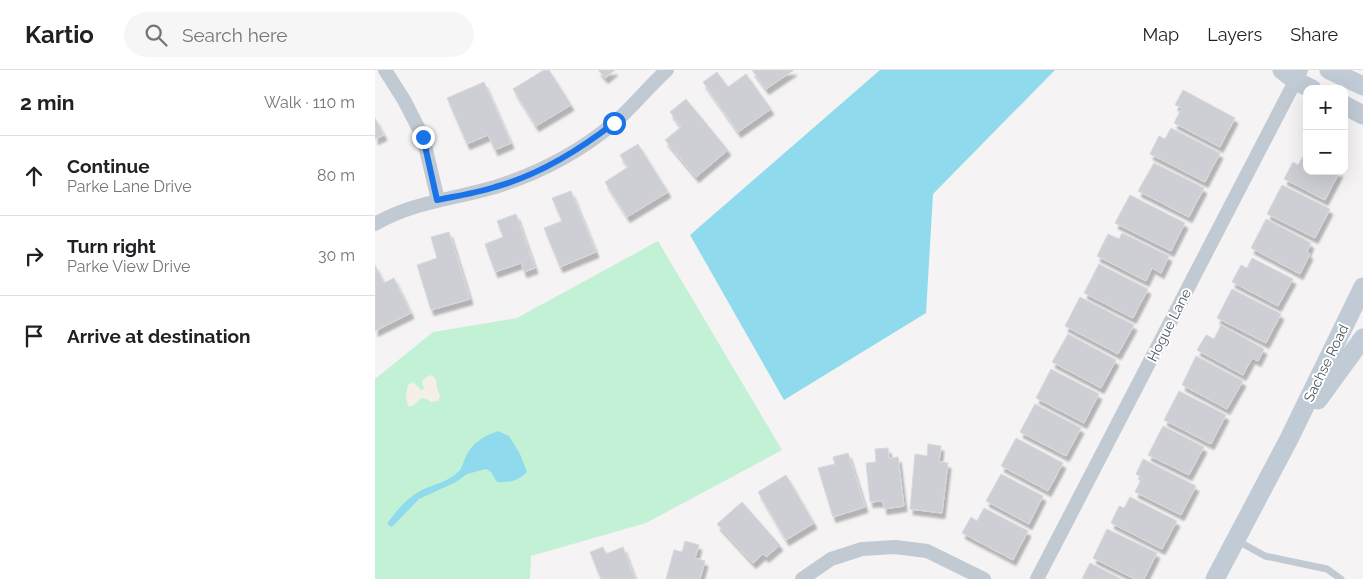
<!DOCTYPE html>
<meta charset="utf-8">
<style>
:root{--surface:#fff;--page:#f6f6f6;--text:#202124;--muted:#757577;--line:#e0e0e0}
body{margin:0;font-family:Raleway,sans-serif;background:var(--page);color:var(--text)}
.controls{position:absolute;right:15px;top:15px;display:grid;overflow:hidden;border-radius:10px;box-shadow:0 5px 20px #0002}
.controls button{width:45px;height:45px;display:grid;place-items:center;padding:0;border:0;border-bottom:1px solid var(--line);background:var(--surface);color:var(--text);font:25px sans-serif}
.stop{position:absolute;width:15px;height:15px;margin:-11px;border:4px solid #1a73e8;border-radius:50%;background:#fff}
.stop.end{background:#1a73e8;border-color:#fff;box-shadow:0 1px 5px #0008}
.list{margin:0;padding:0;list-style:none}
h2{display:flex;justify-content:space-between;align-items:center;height:65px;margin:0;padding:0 20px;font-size:21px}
h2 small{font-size:16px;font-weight:400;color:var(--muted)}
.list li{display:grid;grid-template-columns:32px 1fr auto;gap:15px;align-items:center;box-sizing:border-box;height:80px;padding:0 20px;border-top:1px solid var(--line)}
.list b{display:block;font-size:19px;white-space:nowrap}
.list p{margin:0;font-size:16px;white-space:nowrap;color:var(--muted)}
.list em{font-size:16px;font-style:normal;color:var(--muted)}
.icon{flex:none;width:28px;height:28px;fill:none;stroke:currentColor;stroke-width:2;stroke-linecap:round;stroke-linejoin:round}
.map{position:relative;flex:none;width:988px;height:509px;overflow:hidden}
header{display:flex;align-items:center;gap:30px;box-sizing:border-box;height:70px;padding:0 25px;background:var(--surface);border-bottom:1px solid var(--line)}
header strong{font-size:24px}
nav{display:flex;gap:28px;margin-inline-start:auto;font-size:18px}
.search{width:350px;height:45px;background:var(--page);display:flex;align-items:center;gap:12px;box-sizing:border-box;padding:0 18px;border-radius:28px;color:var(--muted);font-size:19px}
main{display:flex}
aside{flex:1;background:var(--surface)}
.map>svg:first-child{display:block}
</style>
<header>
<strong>Kartio</strong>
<div class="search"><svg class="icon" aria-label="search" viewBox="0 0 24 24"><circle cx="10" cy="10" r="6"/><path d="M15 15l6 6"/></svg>Search here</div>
<nav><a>Map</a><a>Layers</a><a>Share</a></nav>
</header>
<main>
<aside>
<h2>2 min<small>Walk · 110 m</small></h2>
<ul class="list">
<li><svg class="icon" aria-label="ahead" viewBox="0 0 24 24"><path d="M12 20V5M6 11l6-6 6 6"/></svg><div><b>Continue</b><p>Parke Lane Drive</p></div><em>80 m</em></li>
<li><svg class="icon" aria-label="right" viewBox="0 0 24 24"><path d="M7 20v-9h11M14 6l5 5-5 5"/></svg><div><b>Turn right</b><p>Parke View Drive</p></div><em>30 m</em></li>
<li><svg class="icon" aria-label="arrive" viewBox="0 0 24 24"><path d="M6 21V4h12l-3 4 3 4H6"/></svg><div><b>Arrive at destination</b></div></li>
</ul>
</aside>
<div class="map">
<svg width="988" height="509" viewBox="0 0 988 509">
<defs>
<filter id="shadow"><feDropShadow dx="3" dy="5.5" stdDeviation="1" flood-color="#0004"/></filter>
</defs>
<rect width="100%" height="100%" fill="#f5f3f3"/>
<!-- green -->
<polygon fill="#c3f1d5" points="283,171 407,380 271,453 156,486 155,509 0,509 0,309 58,262 142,248"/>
<!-- sand -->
<polygon fill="#f5f0e5" points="57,305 61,310 62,318 65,326 63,331 56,332 52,329 46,328 38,336 33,336 31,327 33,315 38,312 46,320 49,319 47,311 51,307"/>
<!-- water -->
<g fill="#90daee">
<polygon points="505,0 680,0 558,124 551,243 409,330 315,165"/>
<path d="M123,361L134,366L145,384L152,402C143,411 134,413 122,412L116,402L111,399L92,404L81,412L44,429L17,457L12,454C21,441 31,429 45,421C58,414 75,412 85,400C88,396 89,390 91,386C98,372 109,366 123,361Z"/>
</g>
<!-- building -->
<g fill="#cdcfd5" stroke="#d7d9de" filter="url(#shadow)">
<polygon points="169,0 174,0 196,35 161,56 138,19"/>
<polygon points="223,0 240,0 230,8"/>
<polygon points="377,0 419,0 391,19"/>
<polygon points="342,2 353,17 371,4 396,39 363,62 328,12"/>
<polygon points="109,12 136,73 120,80 113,65 92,74 72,28"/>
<polygon points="808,20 860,48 845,77 799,53 807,38 800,35"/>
<polygon points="311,29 353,80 321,107 290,70 306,57 295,42"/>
<polygon points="0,48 9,65 0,69"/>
<polygon points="796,58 845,83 830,112 775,84 784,66 790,69"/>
<polygon points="263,74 293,122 252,147 230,112 253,97 245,85"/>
<polygon points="930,83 932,84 932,101 965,101 950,130 909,109 918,92 923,95"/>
<polygon points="779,93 829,118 814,147 763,121"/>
<polygon points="907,115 955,139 940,168 892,144"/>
<polygon points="196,121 221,182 185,197 169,158 187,151 177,128"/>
<polygon points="755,125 810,153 796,181 740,153"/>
<polygon points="141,144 160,198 149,202 146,193 120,202 110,174 128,167 122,151"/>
<polygon points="891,149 936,173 932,182 935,184 925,204 876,178"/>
<polygon points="74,162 95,229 56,240 42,195 62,188 56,167"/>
<polygon points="747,163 794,186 786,203 777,198 771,211 722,186 733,164 744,169"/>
<polygon points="877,188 918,209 903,236 857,212 866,195 872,198"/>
<polygon points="724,194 773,219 758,248 709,223"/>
<polygon points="0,195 9,213 19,208 36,243 0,261"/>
<polygon points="857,219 906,244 891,273 842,248"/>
<polygon points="705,227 759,255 743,284 690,256"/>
<polygon points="846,255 889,279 883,291 877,288 868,305 822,280 831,265 839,269"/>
<polygon points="693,264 741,290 726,318 677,292"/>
<polygon points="821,286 868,311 852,339 807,315"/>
<polygon points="676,299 724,324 709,353 661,328"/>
<polygon points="804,321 851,345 836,374 789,350"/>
<polygon points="660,334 706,358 691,386 645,362"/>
<polygon points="788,356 829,377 814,405 773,385"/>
<polygon points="641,368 688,393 673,421 626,396"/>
<polygon points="553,374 566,376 564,392 573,393 567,443 535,439 540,384 552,386"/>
<polygon points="513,378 514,388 523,387 529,436 509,439 508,431 495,432 491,393 501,392 500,379"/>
<polygon points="473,383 490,437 458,447 443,398 460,394 458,387"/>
<polygon points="768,389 821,416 806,445 760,422 767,408 761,404"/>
<polygon points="626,404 668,426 654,454 611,431"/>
<polygon points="411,405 439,453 411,470 383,422"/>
<polygon points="755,427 802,451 787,479 736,453 744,436 749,438"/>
<polygon points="367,432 405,475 391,487 388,484 378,493 342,454"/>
<polygon points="609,438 653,461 638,490 587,463 596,447 602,451"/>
<polygon points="732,459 782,483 769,509 760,509 718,488"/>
<polygon points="310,471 324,475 320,488 330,491 325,509 291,509 299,480 307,482"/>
<polygon points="228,477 231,484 248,477 260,509 226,509 215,482"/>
<polygon points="715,493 746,509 707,509"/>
</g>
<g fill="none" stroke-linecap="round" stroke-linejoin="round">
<!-- lane -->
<polyline stroke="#c1cad2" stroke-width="7" points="861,470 890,486 952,499 966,509"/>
<!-- street -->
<g stroke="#c1cad2" stroke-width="14">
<polyline points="10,0 29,30 48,67 63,130"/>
<path d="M0,154C37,132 80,129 120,117C162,104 204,82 238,54C257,38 273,17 292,0"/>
<polyline points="427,509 456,489 487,479 520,477 552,481 609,509"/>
<polyline points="662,509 926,0"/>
</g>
<!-- secondary -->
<g stroke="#c1cbd6" stroke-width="19">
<polyline points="907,0 921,11 937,19"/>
<polyline points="954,0 988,16"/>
<polyline points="969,35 988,45"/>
<polyline points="943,330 988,268"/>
<polyline points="840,509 914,369 988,217"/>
</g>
</g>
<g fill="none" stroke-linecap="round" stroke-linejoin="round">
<!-- route -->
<path stroke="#1a73e8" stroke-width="6" d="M48,67L62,130C82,126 101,123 120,117C164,105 203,81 239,53"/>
</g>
<g text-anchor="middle" stroke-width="4" stroke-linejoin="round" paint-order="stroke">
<!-- street labels -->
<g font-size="14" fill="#4a5661" stroke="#fff">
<text transform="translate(794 255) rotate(-63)" y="5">Hogue Lane</text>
<text transform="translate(951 293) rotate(-64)" y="5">Sachse Road</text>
</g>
</g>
</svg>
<div class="controls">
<button>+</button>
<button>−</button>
</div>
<div class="stop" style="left:239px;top:53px"></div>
<div class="stop end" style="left:48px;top:67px"></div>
</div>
</main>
